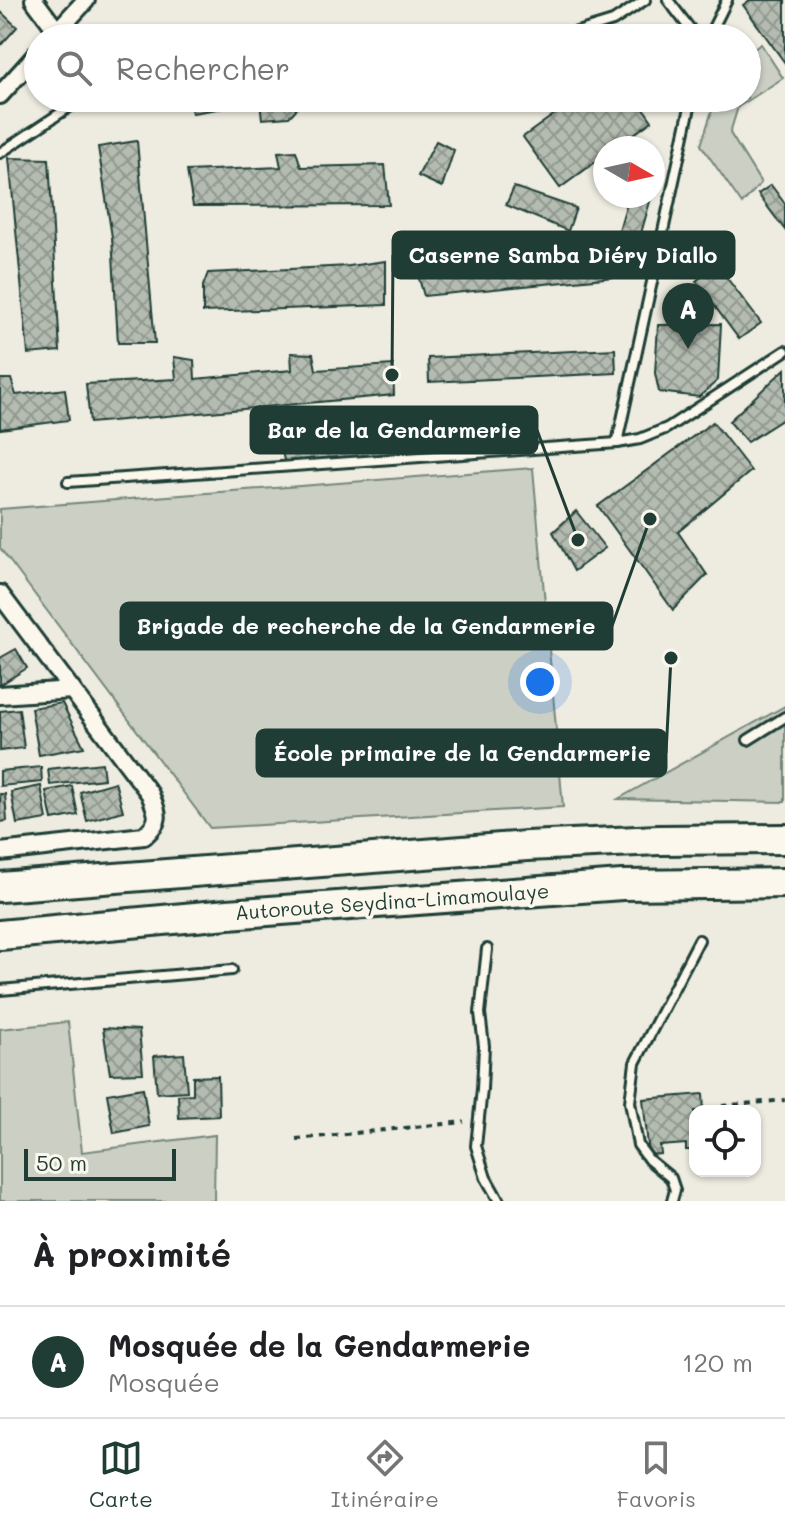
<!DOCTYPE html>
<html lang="fr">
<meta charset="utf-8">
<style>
:root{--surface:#fff;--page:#f2f2f2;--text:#202124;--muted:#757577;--line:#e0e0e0;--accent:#1f3d34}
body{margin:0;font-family:Mali,sans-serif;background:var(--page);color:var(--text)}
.controls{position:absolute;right:24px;bottom:24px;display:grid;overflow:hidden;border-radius:16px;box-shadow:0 2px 6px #0004}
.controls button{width:72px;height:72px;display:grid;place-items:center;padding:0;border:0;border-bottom:2px solid var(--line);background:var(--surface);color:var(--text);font:40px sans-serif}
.compass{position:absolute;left:593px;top:136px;width:72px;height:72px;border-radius:50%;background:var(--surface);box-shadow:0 2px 6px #0004;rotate:99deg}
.scale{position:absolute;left:24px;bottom:20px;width:152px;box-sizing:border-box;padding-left:8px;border:4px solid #1f3d34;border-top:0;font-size:22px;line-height:28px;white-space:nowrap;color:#1f3d34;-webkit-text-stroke:6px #fbf7ec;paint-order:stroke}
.you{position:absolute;left:540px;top:682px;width:28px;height:28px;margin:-20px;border:6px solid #fff;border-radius:50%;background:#1a73e8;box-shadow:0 0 0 12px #1a73e833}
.badge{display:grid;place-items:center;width:52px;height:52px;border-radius:50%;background:var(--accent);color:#fff;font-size:26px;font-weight:700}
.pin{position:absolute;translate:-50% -66px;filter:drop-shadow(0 2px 4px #0008)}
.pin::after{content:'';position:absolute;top:42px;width:28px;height:24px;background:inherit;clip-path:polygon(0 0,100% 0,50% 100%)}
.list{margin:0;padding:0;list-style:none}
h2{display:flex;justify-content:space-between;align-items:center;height:104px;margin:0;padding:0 32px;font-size:34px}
h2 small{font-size:26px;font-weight:400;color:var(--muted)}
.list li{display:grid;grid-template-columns:52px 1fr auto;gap:24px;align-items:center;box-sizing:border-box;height:112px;padding:0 32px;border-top:2px solid var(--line)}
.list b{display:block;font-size:30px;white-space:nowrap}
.list p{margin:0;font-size:26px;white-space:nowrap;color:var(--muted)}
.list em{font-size:26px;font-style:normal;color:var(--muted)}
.icon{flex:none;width:44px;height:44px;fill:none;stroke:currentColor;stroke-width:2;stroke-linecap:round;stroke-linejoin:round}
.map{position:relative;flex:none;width:785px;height:1201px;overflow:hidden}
.search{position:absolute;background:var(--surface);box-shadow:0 2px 6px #0004;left:24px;right:24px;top:24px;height:88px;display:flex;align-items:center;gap:20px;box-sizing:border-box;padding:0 28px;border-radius:44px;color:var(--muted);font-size:30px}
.sheet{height:216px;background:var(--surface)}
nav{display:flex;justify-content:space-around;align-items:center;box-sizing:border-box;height:112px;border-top:2px solid var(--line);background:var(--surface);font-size:22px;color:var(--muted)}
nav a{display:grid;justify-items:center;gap:4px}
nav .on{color:var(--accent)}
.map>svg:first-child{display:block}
</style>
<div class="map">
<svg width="785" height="1201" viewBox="0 0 785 1201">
<defs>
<pattern id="building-cross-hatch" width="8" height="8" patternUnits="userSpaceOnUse" patternTransform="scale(2)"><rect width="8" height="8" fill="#b4bbb0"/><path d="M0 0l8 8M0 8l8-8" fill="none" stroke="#929990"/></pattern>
</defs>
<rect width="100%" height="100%" fill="#eeece1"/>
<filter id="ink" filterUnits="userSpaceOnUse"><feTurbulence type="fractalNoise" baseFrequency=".0125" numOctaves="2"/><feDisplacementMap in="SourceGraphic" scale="16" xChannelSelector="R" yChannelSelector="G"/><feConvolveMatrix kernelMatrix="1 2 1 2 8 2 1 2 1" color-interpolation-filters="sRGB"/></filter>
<g filter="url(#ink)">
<!-- garden -->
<g fill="#cbcfc4" stroke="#75867c" stroke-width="2">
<polygon points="761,44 783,78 738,107 730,133 761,183 742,204 701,145 716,98 747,98 747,54"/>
<polygon points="533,468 563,807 210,828 0,548 0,509"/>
<polygon points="785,706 785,802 618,799"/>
<polygon points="68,1022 82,1152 215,1135 214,1201 0,1201 0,1029"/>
</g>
<!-- building -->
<g fill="url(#building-cross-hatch)" stroke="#1f3d34" stroke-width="2">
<polygon points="750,0 785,0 785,63 743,5"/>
<polygon points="0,11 17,27 1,45 0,43"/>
<polygon points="188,98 380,98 381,104 301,104 289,117 262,119 260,102 192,113"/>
<polygon points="577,98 644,98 639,102 652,121 615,148 605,148 605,155 560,188 523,137"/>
<polygon points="137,141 155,343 118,343 112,237 98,147"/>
<polygon points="436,141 454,150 442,187 418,176"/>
<polygon points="296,151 301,167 385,165 389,205 193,206 187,171 281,167 278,152"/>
<polygon points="9,158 49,159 60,351 28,354"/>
<polygon points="653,163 662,166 653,192"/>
<polygon points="771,185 785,204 785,230 758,194"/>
<polygon points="514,187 576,208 568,231 506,205"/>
<polygon points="629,196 651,198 636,251 615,245"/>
<polygon points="613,245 614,277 424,296 416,268 456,259 505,258 544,251"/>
<polygon points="386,261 386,305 203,312 203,286 208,273 349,266"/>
<polygon points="717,265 761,323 739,339 696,281"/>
<polygon points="721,324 718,380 699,397 659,392 655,373 658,325"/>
<polygon points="615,349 616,373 429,382 428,358"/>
<polygon points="291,353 313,354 316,370 393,365 394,395 90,423 86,384 176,379 174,357 194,360 195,379 292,370"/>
<polygon points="785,369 785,418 747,442 729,421"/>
<polygon points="0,379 11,379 16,395 65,389 69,420 0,429"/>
<polygon points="713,422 751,471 678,532 707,575 673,610 598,506"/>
<polygon points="461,423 458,448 285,464 278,436 348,429"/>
<polygon points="576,511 605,548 574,571 553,532"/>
<polygon points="16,649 27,668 0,685 0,658"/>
<polygon points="62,703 84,747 39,755 31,708"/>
<polygon points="19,709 24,748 0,751 0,711"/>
<polygon points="102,763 104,779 50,785 48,769"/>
<polygon points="41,767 42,782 0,786 0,771"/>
<polygon points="115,782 123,811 87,821 80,792"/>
<polygon points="41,786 47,819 17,824 11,792"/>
<polygon points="72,786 78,815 52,820 46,791"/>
<polygon points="0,794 5,794 7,821 0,822"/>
<polygon points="103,1028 139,1030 143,1073 110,1074"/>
<polygon points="184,1054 187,1091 157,1093 154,1056"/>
<polygon points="218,1076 219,1116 179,1118 178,1095 193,1094 193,1077"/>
<polygon points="143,1088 149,1126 114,1133 107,1094"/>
<polygon points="703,1094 704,1111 695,1111 695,1150 686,1150 686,1144 660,1146 661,1154 649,1155 643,1099"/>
</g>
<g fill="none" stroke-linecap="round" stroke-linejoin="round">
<!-- service casing -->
<g stroke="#1f3d34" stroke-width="14">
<g id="service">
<polyline points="668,0 697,38"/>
<polyline points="525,38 564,36 613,21 645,0"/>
<polyline points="708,38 727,0"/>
<polyline points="0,153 83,98"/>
<polyline points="617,443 692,98"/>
<polyline points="68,482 617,443 640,439 667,428 785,351"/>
<polyline points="748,740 785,717"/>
<polyline points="487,949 480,1013 484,1046 482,1089 476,1146 486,1178 499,1201"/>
<polyline points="0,990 232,970"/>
<polyline points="672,1201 675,1190 671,1178 649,1160 638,1145 630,1102 635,1063 699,940"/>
</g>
</g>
<!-- minor casing -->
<g stroke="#1f3d34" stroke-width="22">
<g id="minor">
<polyline points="34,0 57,31"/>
<polyline points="51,38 86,0"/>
<polyline points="0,95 38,53"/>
<path d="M0,594L150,794C158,815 162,820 144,836L0,852"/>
<polyline points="0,695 72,690"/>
</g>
</g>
<!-- motorway casing -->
<g stroke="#1f3d34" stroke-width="34">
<g id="motorway">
<polyline points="0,887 527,846 659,840 785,839"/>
<polyline points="0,935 228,914 622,885 785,883"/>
</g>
</g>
<!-- path -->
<g stroke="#1f3d34" stroke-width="4" stroke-dasharray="6 6" stroke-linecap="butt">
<polyline points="722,1106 785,1100"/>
<polyline points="296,1139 464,1122"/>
</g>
<!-- service -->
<use href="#service" stroke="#fbf7ec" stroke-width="8"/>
<!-- minor -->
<use href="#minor" stroke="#fbf7ec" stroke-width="16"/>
<!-- motorway -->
<use href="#motorway" stroke="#fbf7ec" stroke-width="28"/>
</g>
</g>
<g text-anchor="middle" stroke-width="7" stroke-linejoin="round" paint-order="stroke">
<!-- street labels -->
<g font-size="20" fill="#1f3d34" stroke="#fbf7ec">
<text transform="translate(392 902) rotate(-4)" y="7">Autoroute Seydina-Limamoulaye</text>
</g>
</g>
<!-- callouts -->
<path fill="none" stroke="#1f3d34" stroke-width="3" d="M392 375L393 255M578 540L537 430M650 519L612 626M671 658L666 753"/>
<g fill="#1f3d34" stroke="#fbf7ec" stroke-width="3">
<circle cx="392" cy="375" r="8"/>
<circle cx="578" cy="540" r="8"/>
<circle cx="650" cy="519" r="8"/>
<circle cx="671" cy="658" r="8"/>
</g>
<g fill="#1f3d34" stroke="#1f3d34" stroke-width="3">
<rect x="393" y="232" width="341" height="46" rx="8"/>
<rect x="251" y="407" width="286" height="46" rx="8"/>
<rect x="121" y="603" width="491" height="46" rx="8"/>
<rect x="257" y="730" width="409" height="46" rx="8"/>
</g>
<g font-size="22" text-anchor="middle" font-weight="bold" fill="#fff">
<text x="563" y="263">Caserne Samba Diéry Diallo</text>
<text x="394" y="438">Bar de la Gendarmerie</text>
<text x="366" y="634">Brigade de recherche de la Gendarmerie</text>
<text x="462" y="761">École primaire de la Gendarmerie</text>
</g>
</svg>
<div class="controls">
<button><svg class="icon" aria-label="locate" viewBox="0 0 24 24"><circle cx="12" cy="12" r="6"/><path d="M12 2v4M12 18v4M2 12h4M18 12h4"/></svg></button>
</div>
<svg class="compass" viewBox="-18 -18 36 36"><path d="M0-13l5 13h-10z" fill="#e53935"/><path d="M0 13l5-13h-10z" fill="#757577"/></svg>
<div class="scale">50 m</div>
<div class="you"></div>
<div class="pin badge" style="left:688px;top:349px">A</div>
<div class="search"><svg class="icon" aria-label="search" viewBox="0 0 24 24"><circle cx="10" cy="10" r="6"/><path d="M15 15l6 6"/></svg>Rechercher</div>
</div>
<section class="sheet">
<h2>À proximité<small></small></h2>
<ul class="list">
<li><span class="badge">A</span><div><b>Mosquée de la Gendarmerie</b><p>Mosquée</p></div><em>120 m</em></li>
</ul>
</section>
<nav>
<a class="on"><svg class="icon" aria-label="map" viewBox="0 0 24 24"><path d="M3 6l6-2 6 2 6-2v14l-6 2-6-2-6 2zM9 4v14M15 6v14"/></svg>Carte</a>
<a><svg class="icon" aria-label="directions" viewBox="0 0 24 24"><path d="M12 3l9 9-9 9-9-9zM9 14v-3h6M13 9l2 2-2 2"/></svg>Itinéraire</a>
<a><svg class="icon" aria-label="saved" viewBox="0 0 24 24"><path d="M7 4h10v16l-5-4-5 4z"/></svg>Favoris</a>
</nav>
